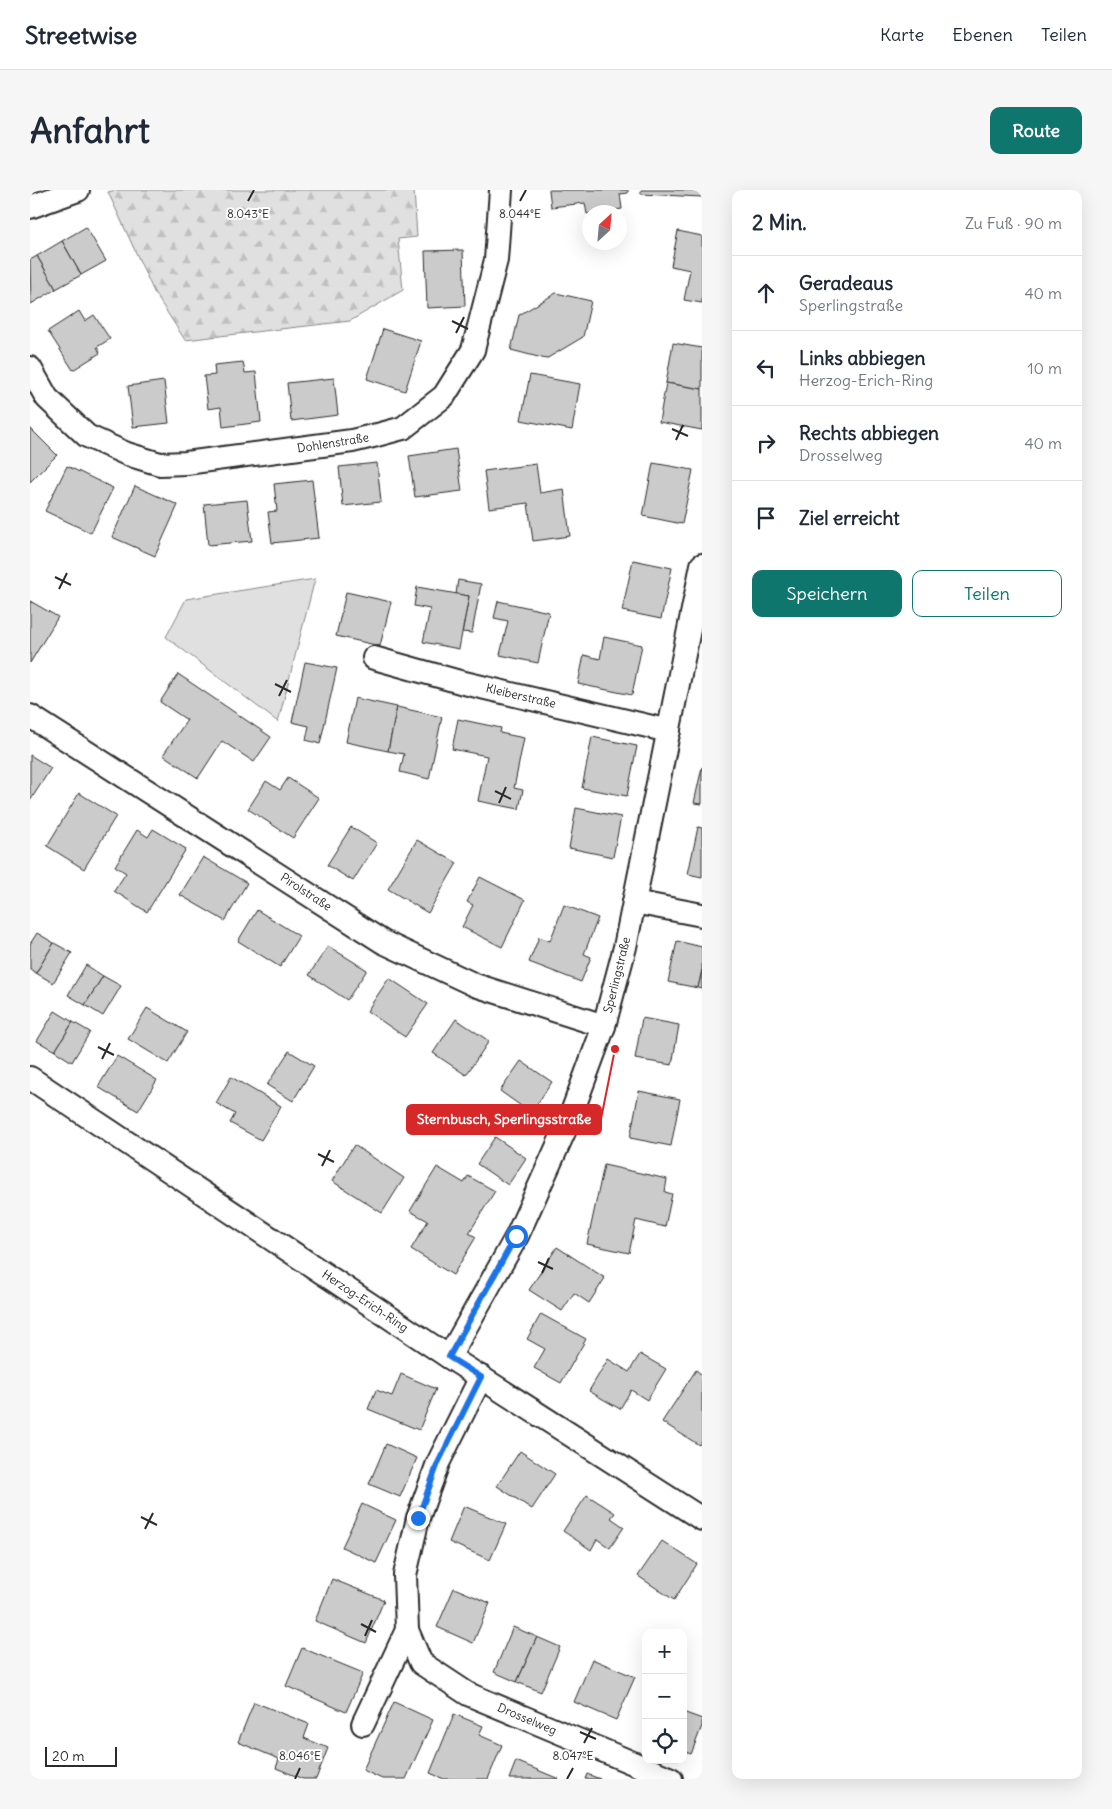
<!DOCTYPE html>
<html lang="de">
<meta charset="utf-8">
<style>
:root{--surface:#fff;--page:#f6f6f7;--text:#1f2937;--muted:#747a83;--line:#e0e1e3;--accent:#0f766e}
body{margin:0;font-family:Delius,sans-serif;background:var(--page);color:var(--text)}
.controls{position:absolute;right:15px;bottom:15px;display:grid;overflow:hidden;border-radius:10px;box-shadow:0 5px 20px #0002}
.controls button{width:45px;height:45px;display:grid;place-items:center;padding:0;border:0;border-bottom:1px solid var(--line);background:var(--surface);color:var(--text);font:25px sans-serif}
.compass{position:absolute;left:552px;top:15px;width:45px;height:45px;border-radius:50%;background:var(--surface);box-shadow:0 5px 20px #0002;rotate:26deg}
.scale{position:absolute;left:15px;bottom:12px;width:72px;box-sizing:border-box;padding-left:5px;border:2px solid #2b2b2b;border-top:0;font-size:14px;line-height:18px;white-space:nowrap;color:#2b2b2b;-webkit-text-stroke:4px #fff;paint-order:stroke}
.stop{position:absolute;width:15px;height:15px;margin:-11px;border:4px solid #1a73e8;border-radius:50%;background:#fff}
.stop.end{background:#1a73e8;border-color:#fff;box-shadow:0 1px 5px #0008}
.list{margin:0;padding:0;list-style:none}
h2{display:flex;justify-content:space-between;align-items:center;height:65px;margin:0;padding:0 20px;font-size:21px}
h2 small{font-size:16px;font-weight:400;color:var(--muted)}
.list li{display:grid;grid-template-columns:32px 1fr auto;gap:15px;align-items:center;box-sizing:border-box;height:75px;padding:0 20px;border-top:1px solid var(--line)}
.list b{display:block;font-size:19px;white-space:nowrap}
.list p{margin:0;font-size:16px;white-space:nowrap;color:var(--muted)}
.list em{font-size:16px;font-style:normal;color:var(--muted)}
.actions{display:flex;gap:10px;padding:15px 20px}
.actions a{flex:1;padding:11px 0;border:1px solid var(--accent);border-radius:10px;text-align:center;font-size:18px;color:var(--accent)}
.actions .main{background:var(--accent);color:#fff}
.icon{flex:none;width:28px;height:28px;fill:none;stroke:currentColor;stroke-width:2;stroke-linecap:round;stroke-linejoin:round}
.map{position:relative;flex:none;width:672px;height:1589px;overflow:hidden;border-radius:10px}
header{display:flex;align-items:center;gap:30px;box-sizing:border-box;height:70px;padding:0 25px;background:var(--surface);border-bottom:1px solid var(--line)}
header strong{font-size:24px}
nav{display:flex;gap:28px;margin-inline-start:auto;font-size:18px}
.intro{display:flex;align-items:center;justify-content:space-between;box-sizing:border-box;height:120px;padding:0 30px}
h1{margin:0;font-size:35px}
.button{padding:12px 22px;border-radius:10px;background:var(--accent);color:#fff;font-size:18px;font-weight:700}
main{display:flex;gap:30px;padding:0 30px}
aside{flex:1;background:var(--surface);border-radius:10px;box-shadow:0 5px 20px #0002}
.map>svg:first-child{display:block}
</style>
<header>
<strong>Streetwise</strong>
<nav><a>Karte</a><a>Ebenen</a><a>Teilen</a></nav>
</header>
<div class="intro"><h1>Anfahrt</h1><a class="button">Route</a></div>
<main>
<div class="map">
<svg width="672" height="1589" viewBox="0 0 672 1589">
<defs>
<pattern id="forest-firs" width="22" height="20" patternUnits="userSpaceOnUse" patternTransform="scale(1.25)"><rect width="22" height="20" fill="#e0e0e0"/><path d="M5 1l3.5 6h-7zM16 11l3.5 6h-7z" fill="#c0c0c0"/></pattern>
</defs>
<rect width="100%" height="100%" fill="#fff"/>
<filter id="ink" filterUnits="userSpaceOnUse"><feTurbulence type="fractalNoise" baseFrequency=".02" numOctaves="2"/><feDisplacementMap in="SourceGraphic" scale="10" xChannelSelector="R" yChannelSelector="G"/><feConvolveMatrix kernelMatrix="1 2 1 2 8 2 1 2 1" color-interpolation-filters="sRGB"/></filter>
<g filter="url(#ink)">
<!-- forest -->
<polygon fill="url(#forest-firs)" stroke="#868686" points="86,0 384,0 387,47 368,49 373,100 320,131 155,150 124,102 78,2"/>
<!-- green -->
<polygon fill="#e0e0e0" stroke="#868686" points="285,389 248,532 136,447 156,409"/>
<!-- building -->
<g fill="#cbcbcb" stroke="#2b2b2b">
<polygon points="519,0 598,0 598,3 590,4 592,19 557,24 555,13 521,17"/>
<polygon points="611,0 672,0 672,7 611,4"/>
<polygon points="56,37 76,71 51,85 32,51"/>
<polygon points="648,41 672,46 672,113 654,110 660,80 641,76"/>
<polygon points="32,51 51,85 26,99 7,66"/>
<polygon points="433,60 435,116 397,118 395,61"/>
<polygon points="7,66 26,99 1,114 0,70"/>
<polygon points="526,103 561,111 553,147 516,169 481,160 489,125"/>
<polygon points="49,121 55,131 64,125 80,149 67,157 70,163 43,180 18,141"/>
<polygon points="353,139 391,151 375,201 337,189"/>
<polygon points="643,153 672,158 672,199 636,193"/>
<polygon points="213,172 215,183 226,182 231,232 193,237 191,217 178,219 174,186 185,185 184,175"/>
<polygon points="500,185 550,194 542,240 491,230"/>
<polygon points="304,188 308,225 261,231 257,193"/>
<polygon points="134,191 139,233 103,237 98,196"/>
<polygon points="636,193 672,199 672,240 629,232"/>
<polygon points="0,238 27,265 0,292"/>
<polygon points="426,259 432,301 385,307 379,266"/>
<polygon points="347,273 351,312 313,316 309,277"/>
<polygon points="623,273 663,280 652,334 613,326"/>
<polygon points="506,274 510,303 534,299 540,346 503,351 498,313 459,318 454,281"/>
<polygon points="37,276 83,298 61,343 15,321"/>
<polygon points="282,290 289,348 242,353 238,322 247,321 244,294"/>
<polygon points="105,296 148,315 125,366 82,347"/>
<polygon points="217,310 222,351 178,355 174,314"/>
<polygon points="603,370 642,378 631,429 592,421"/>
<polygon points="428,390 451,394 442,443 432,442 439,406 426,404"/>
<polygon points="387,397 439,406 429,459 393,452 400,419 384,416"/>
<polygon points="316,402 361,412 350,456 306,446"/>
<polygon points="0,411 28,427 0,473"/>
<polygon points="468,411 519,422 508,473 470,465 478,431 464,428"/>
<polygon points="574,447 612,455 602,505 548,494 554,465 570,469"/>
<polygon points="275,472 307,478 290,554 276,550 279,536 262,532"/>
<polygon points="148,484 241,547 224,572 192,551 168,588 133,565 157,530 130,512"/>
<polygon points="325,508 367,517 358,561 316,552"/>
<polygon points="367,517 412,527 399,589 370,582 374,564 358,561"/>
<polygon points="428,529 471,538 470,543 494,548 484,598 493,600 489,619 448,611 457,566 422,559"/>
<polygon points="562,547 607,556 597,606 552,598"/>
<polygon points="0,565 21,578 0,611"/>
<polygon points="672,577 672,614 664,613"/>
<polygon points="258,588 289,608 263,648 218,619 236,591 250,600"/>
<polygon points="49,603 86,626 54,679 17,656"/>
<polygon points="546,618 591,627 583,667 539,658"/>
<polygon points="321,637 347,653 323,691 297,675"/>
<polygon points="668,637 672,638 672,687 658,684"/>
<polygon points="123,639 156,659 117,722 84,701 96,683 85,676 107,640 118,647"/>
<polygon points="387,650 427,673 398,723 358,699"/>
<polygon points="173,667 217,693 195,731 150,705"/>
<polygon points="450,687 495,710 472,757 432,737 443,715 437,712"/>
<polygon points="534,715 568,728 554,764 561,767 551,792 499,772 509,747 520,751"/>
<polygon points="227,720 269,746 250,777 208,751"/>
<polygon points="7,743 24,753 6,783 0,779 0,754"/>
<polygon points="647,751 672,757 672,780 668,798 638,792"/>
<polygon points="24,753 42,763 23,793 6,783"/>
<polygon points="298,756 337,780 317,810 279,785"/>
<polygon points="56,775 73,786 55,815 38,805"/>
<polygon points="672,780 672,799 668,798"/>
<polygon points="73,786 91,796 73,826 55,815"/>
<polygon points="359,788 398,814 375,847 337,821"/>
<polygon points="117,818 157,842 138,873 98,849"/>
<polygon points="25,821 43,832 25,861 7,851"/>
<polygon points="612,828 649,835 642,875 605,869"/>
<polygon points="426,829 459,851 436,885 403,863"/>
<polygon points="43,832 60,842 42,872 25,861"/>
<polygon points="259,861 284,876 263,911 237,895"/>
<polygon points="87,866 127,890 108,921 68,897"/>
<polygon points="491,871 522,892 501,923 470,901"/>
<polygon points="201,887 251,916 231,950 200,933 205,924 186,913"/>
<polygon points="609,901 650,909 641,956 600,948"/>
<polygon points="465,947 496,968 478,995 447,974"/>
<polygon points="324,955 374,988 352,1023 302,991"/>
<polygon points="574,975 637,989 635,1002 642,1004 635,1037 606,1030 599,1063 557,1054"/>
<polygon points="407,977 434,993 438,986 465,1001 439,1043 446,1047 423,1085 381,1059 398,1031 380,1021"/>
<polygon points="527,1057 575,1088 559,1113 544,1103 532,1121 499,1100"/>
<polygon points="511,1124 556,1149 531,1193 504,1178 515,1159 497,1149"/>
<polygon points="610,1164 636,1179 617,1210 601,1200 590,1219 559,1201 578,1169 599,1182"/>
<polygon points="666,1180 672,1185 672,1250 669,1255 632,1232"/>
<polygon points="371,1184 406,1199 389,1240 338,1219 346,1200 362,1206"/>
<polygon points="356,1254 387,1268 370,1307 339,1294"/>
<polygon points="490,1261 525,1284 502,1319 467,1296"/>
<polygon points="557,1305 585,1323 581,1328 594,1337 580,1358 567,1349 561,1360 533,1341"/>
<polygon points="332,1314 366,1330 346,1373 312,1357"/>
<polygon points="434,1316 476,1334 460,1370 419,1352"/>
<polygon points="632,1351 667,1374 644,1410 608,1386"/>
<polygon points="302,1389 354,1410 336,1453 285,1431"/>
<polygon points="424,1398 460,1413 443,1453 407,1437"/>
<polygon points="483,1437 507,1447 487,1492 464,1482"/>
<polygon points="507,1447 530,1457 511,1502 487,1492"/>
<polygon points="272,1458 333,1483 316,1522 256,1496"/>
<polygon points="562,1469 605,1487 586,1530 544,1512"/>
<polygon points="224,1512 279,1534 274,1548 298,1558 286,1589 273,1589 246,1578 249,1569 208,1552"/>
<polygon points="364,1512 403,1530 376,1589 352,1589 333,1580"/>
<polygon points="653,1522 672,1529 672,1536 661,1564 653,1561"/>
<polygon points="424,1524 453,1536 449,1545 472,1555 458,1589 414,1589 400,1583"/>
<polygon points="486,1571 529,1589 479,1589"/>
<polygon points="557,1584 570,1589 555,1589"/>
</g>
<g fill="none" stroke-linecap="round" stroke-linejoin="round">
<!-- minor casing -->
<g stroke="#2b2b2b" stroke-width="26">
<g id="minor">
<polyline points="0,17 48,0"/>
<polyline points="0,178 17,208 57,246 97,264 130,274 156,273 322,251 347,245 373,238 414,206 443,160 466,70 471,0"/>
<polyline points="344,468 430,492 639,541"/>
<polyline points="0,526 353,752 445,795 574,836"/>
<polyline points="604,712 672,725"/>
<polyline points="0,888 419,1167 672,1329"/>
<polyline points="419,1167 487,1046 538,933 574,836 595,757 672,375"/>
<polyline points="451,1187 408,1273 388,1328 375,1385 377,1440 391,1473 438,1504 641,1589"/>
<polyline points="333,1534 377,1440"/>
</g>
</g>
<!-- minor -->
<use href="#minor" stroke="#fff" stroke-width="22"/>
</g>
</g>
<g fill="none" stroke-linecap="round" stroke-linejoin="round" filter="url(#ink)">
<!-- route -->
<polyline stroke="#1a73e8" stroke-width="6" points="388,1328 408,1273 451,1187 419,1167 486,1046"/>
</g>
<!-- ticks -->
<path fill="none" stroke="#2b2b2b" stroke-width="2" d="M218,11L224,0M490,11L496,0M422,131L438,139M426,143L434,127M642,239L658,246M646,250L653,235M25,387L41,395M29,399L37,383M245,494L261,502M249,506L257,490M465,601L481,609M469,613L476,597M68,857L84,865M72,869L80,853M288,964L304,972M292,976L300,960M508,1072L523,1079M512,1083L519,1068M111,1327L127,1335M115,1339L123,1323M331,1434L346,1442M335,1446L342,1430M550,1542L566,1549M554,1553L562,1538M265,1589L270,1578M537,1589L543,1578"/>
<g text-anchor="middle" stroke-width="4" stroke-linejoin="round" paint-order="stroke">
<!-- street labels -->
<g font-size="12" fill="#2b2b2b" stroke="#fff">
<text transform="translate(303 253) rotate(-9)" y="4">Dohlenstraße</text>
<text transform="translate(491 506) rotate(13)" y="4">Kleiberstraße</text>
<text transform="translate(276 702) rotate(33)" y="4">Pirolstraße</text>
<text transform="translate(587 785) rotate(-76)" y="4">Sperlingstraße</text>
<text transform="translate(335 1111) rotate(34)" y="4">Herzog-Erich-Ring</text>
<text transform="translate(497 1529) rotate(23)" y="4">Drosselweg</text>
</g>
</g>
<g font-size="12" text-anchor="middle" fill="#2b2b2b" stroke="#fff" stroke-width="4" stroke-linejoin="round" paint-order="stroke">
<text x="218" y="28">8.043°E</text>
<text x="490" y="28">8.044°E</text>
<text x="270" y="1570">8.046°E</text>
<text x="543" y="1570">8.047°E</text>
</g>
<!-- callouts -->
<path fill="none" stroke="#d62828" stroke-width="2" d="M585 859L571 929"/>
<circle fill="#d62828" stroke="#fff" stroke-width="2" cx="585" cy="859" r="5"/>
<rect fill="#d62828" stroke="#d62828" stroke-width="2" x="377" y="915" width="194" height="29" rx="5"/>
<g font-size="14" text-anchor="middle" font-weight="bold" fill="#fff">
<text x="474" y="934">Sternbusch, Sperlingsstraße</text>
</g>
</svg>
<div class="controls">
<button>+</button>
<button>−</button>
<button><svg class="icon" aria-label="locate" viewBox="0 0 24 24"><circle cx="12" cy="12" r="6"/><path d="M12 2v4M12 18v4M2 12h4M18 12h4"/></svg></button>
</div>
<svg class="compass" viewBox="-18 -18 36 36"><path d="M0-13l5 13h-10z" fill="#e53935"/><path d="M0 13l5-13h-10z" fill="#747a83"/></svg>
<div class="scale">20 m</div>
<div class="stop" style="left:486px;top:1046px"></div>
<div class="stop end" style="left:388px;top:1328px"></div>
</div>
<aside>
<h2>2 Min.<small>Zu Fuß · 90 m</small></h2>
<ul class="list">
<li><svg class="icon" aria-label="ahead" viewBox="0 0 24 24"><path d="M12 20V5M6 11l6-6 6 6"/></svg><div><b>Geradeaus</b><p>Sperlingstraße</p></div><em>40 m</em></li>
<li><svg class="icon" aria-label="left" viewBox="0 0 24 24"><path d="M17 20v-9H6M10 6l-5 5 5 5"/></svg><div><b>Links abbiegen</b><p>Herzog-Erich-Ring</p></div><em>10 m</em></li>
<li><svg class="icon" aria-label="right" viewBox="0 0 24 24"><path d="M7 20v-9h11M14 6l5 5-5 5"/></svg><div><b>Rechts abbiegen</b><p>Drosselweg</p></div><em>40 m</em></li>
<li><svg class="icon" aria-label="arrive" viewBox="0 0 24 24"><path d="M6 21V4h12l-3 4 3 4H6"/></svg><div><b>Ziel erreicht</b></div></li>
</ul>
<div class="actions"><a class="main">Speichern</a><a>Teilen</a></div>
</aside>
</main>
